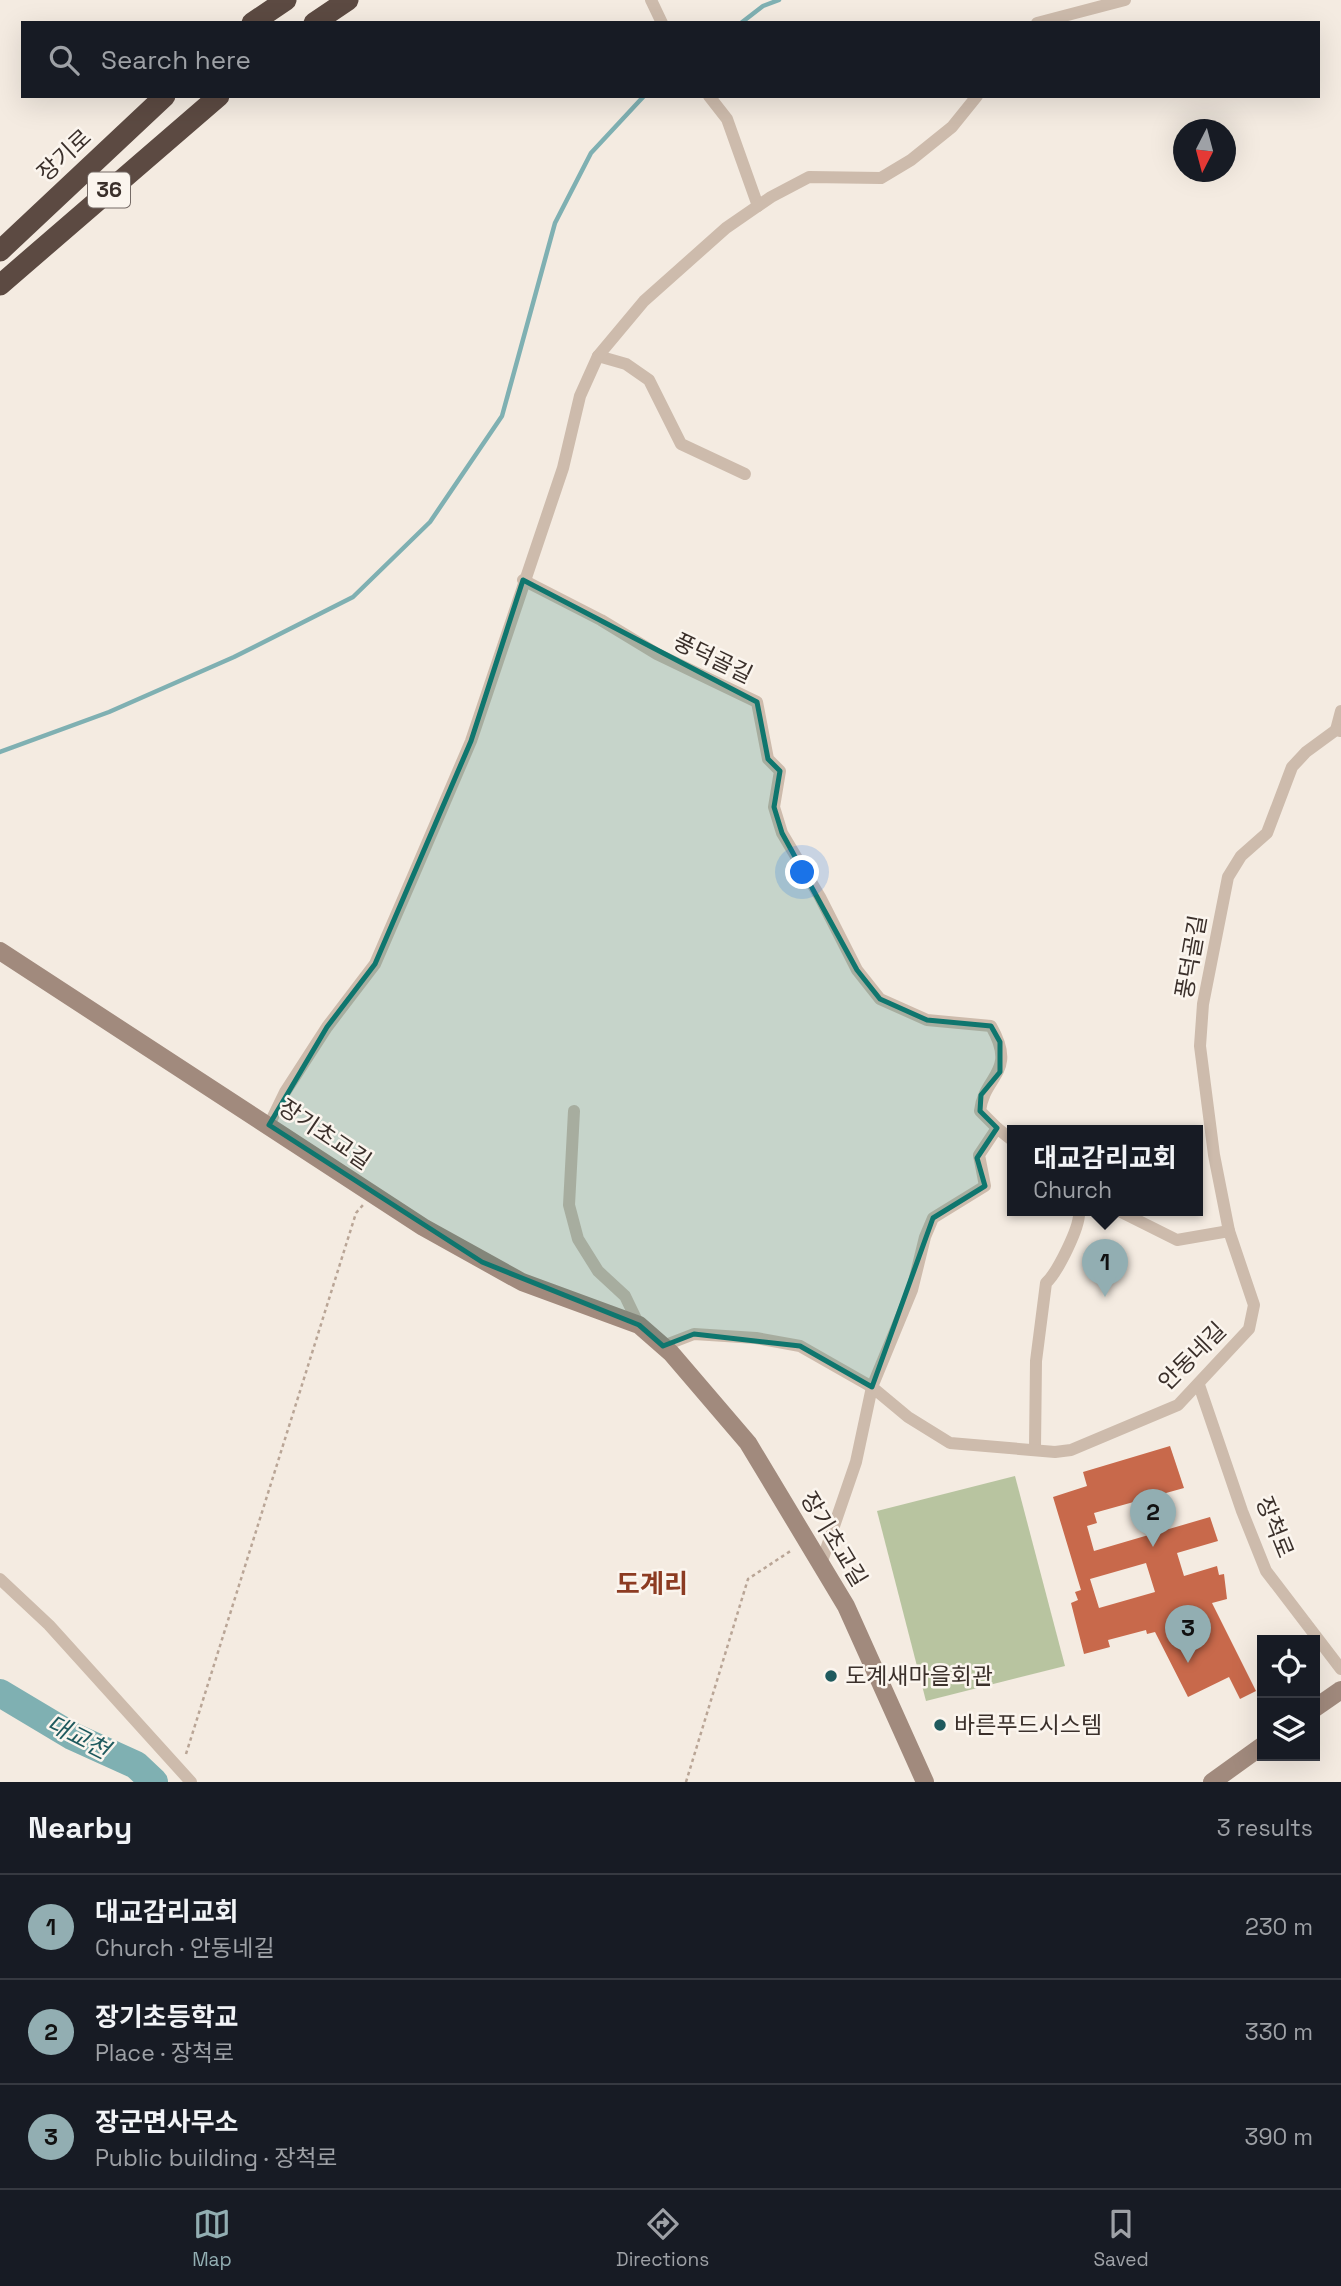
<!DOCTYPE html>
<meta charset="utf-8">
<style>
:root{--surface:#171b24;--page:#242831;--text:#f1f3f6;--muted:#9ea1a6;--line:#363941;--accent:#92aeb2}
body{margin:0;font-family:"Space Grotesk","Noto Sans KR",sans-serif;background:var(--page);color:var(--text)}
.controls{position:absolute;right:21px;bottom:21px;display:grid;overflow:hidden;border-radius:0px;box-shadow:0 7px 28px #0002}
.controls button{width:63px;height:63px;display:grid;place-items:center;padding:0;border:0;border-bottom:2px solid var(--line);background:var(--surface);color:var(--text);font:35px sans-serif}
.compass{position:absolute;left:1173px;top:119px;width:63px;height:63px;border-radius:50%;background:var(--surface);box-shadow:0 7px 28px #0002;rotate:186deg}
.you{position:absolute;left:803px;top:873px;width:24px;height:24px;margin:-18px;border:5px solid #fff;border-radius:50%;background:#1a73e8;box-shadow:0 0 0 10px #1a73e833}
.badge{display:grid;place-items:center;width:46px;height:46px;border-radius:50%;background:var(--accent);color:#111;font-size:23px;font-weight:700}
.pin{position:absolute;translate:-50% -58px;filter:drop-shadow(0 2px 4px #0008)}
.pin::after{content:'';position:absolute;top:37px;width:24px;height:21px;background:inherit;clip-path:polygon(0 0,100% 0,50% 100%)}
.popup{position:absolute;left:1007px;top:1125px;width:196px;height:91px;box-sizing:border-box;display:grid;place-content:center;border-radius:0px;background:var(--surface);filter:drop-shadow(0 2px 5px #0005);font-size:23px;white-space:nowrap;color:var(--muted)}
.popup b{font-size:26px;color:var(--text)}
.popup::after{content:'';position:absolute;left:50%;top:100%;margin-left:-14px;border:14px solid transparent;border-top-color:var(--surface)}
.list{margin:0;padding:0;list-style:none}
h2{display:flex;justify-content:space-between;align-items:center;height:91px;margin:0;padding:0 28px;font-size:30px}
h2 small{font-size:23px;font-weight:400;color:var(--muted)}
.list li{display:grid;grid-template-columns:46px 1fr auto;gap:21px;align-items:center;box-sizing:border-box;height:105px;padding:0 28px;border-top:2px solid var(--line)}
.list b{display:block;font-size:26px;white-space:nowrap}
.list p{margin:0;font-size:23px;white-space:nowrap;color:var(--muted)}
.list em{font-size:23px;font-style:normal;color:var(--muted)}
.icon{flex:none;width:38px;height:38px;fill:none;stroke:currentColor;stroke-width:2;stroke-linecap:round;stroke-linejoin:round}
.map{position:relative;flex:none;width:1341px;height:1782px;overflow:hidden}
.search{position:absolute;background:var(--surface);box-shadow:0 7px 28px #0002;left:21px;right:21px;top:21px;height:77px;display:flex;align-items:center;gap:18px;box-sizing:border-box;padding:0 24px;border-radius:0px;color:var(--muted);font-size:26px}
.sheet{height:406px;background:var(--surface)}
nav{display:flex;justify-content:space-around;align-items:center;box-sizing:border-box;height:98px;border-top:2px solid var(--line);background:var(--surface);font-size:19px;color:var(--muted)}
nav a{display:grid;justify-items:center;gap:4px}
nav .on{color:var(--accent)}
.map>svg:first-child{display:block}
</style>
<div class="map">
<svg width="1341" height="1782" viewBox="0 0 1341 1782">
<rect width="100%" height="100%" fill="#f4ebe1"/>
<!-- green -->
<polygon fill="#b8c4a0" points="1015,1476 1065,1666 926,1701 877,1511"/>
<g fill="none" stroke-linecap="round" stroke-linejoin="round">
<!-- stream -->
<g stroke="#7fb0b2" stroke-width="4.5">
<polyline points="741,23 763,6 779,0"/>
<polyline points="0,752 109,712 234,657 353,597 430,522 502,416 555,223 591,153 644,96"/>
</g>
<!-- river -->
<polyline stroke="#7fb0b2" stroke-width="28" points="0,1693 72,1736 136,1765 154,1782"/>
</g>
<!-- building -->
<path fill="#c8694b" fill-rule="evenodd" d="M1170,1446L1184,1488L1094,1513L1097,1523L1087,1526L1094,1551L1210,1517L1218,1541L1177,1553L1184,1576L1217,1566L1219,1575L1224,1574L1227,1599L1212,1603L1256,1691L1240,1699L1229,1677L1188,1697L1155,1632L1147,1634L1146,1630L1108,1640L1110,1647L1084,1654L1071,1603L1078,1600L1075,1592L1081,1590L1053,1497L1087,1486L1083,1472ZM1146,1563L1155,1592L1099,1608L1090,1579Z"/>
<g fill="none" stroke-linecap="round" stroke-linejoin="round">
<!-- path -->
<g stroke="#b9a596" stroke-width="2.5" stroke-dasharray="3.5 3.5" stroke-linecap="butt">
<polyline points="186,1754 356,1213 363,1205"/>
<polyline points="686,1782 748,1579 792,1550"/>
</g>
<!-- street -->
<g stroke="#cdbbac" stroke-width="12">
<polyline points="651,0 662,23"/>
<polyline points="1037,23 1125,0"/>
<polyline points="709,96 727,119 758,206"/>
<polyline points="598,356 626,364 649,380 681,444 745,474"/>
<path d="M523,580L601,620L657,654L757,702L768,759L780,771L774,807L782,833L820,897L857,970L880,999L927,1020L991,1026C1018,1073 984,1075 980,1111L997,1128"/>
<polyline points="1336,730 1341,711"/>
<polyline points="574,1111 569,1205 578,1239 598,1271 625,1296 639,1325"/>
<polyline points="269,1125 285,1092 327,1027 375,964 417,867 471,741 563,468 580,396 598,356 644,301 726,228 771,197 809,177 881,178 911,160 952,127 977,96"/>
<polyline points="1229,1231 1214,1155 1200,1046 1203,1004 1228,877 1241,856 1267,833 1292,767 1306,752 1336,730 1341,731"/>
<polyline points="663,1346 694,1334 756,1338 800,1346 872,1387 912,1290 925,1237 933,1218 985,1186 979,1155 997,1128 1012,1140"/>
<polyline points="1199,1385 1242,1511 1266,1571 1341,1669"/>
<path d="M1035,1448L1036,1361L1046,1283C1057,1273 1081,1226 1079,1211"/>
<polyline points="821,1564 856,1462 872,1387 908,1417 950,1443 1055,1452 1071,1450 1178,1405 1249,1329 1254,1305 1229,1231 1177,1240 1119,1211"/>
<polyline points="0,1579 49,1625 191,1782"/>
</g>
<!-- secondary -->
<g stroke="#a18a7d" stroke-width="18">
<polyline points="0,951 423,1227 522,1282 639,1325 671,1353 748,1443 846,1606 925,1782"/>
<polyline points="1315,1708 1341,1690"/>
<polyline points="1212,1782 1262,1746"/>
</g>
<!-- highway -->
<g stroke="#5c4a42" stroke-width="21">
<polyline points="252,23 286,0"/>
<polyline points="314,23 348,0"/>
<polyline points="0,251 165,96"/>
<polyline points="0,285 219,96"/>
</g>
</g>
<!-- marked area -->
<path fill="#0f766e" fill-opacity="0.2" stroke="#0f766e" stroke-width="5" stroke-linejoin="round" d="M523,580L757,702L768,759L780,771L774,807L782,833L857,970L880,999L927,1020L991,1026L1000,1042V1072L981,1095L980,1111L997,1128L977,1158L985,1186L933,1218L872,1387L800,1346L694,1334L663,1346L639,1325L482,1262L269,1125L327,1027L375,964L471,741Z"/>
<!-- markers -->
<g fill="#1f5a5e" stroke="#fbf5ee" stroke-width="2.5">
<circle cx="831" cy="1676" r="7"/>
<circle cx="940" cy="1725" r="7"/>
</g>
<g text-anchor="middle" stroke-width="5" stroke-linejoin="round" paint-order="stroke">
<!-- shield labels -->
<rect fill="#fbf5ee" stroke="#756b66" stroke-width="2" x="88" y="172.5" width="42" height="35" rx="5"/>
<g font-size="21" font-weight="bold" fill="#3b302b">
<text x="109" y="197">36</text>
</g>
<!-- street labels -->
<g font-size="23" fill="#3b302b" stroke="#fbf5ee">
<text transform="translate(64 155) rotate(-43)" y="8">장기로</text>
<text transform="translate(713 658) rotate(26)" y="8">풍덕골길</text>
<text transform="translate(1191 957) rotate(-80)" y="8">풍덕골길</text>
<text transform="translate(325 1134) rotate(34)" y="8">장기초교길</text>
<text transform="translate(1192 1356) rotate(-45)" y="8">안동네길</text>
<text transform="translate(1275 1527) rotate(68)" y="8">장척로</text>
<text transform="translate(834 1539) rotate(59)" y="8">장기초교길</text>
</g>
<!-- poi labels -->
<g font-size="23" fill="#3b302b" stroke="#fbf5ee" text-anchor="start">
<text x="845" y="1684">도계새마을회관</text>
<text x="954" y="1733">바른푸드시스템</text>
</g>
<!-- water labels -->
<g font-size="24" font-style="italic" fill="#1f5a5e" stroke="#fbf5ee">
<text transform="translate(78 1737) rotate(27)" y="8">대교천</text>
</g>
<!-- quarter labels -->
<g font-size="26" font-weight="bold" fill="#8c3b22" stroke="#fbf5ee">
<text x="652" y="1593">도계리</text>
</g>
</g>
</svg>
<div class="controls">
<button><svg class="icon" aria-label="locate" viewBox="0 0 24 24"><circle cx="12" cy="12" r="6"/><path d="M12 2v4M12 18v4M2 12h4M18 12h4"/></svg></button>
<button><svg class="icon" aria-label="layers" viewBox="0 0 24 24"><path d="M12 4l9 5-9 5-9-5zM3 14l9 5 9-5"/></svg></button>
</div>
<svg class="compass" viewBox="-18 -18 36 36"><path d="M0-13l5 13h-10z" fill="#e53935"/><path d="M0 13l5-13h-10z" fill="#9ea1a6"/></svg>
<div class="you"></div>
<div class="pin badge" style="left:1105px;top:1297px">1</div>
<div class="popup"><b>대교감리교회</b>Church</div>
<div class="pin badge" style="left:1153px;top:1547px">2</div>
<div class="pin badge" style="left:1188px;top:1663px">3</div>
<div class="search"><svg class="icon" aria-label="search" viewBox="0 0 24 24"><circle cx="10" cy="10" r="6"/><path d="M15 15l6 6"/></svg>Search here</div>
</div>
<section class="sheet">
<h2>Nearby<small>3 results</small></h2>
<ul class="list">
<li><span class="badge">1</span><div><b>대교감리교회</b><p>Church · 안동네길</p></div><em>230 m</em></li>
<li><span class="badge">2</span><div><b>장기초등학교</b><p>Place · 장척로</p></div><em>330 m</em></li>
<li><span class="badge">3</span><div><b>장군면사무소</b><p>Public building · 장척로</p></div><em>390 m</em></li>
</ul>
</section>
<nav>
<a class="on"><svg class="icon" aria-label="map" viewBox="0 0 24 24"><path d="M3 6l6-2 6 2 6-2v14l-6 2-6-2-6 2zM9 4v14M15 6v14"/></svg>Map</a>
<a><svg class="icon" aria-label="directions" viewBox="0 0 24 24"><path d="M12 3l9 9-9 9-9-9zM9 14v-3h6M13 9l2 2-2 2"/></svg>Directions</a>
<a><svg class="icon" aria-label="saved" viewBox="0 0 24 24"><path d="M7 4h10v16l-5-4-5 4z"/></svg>Saved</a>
</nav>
